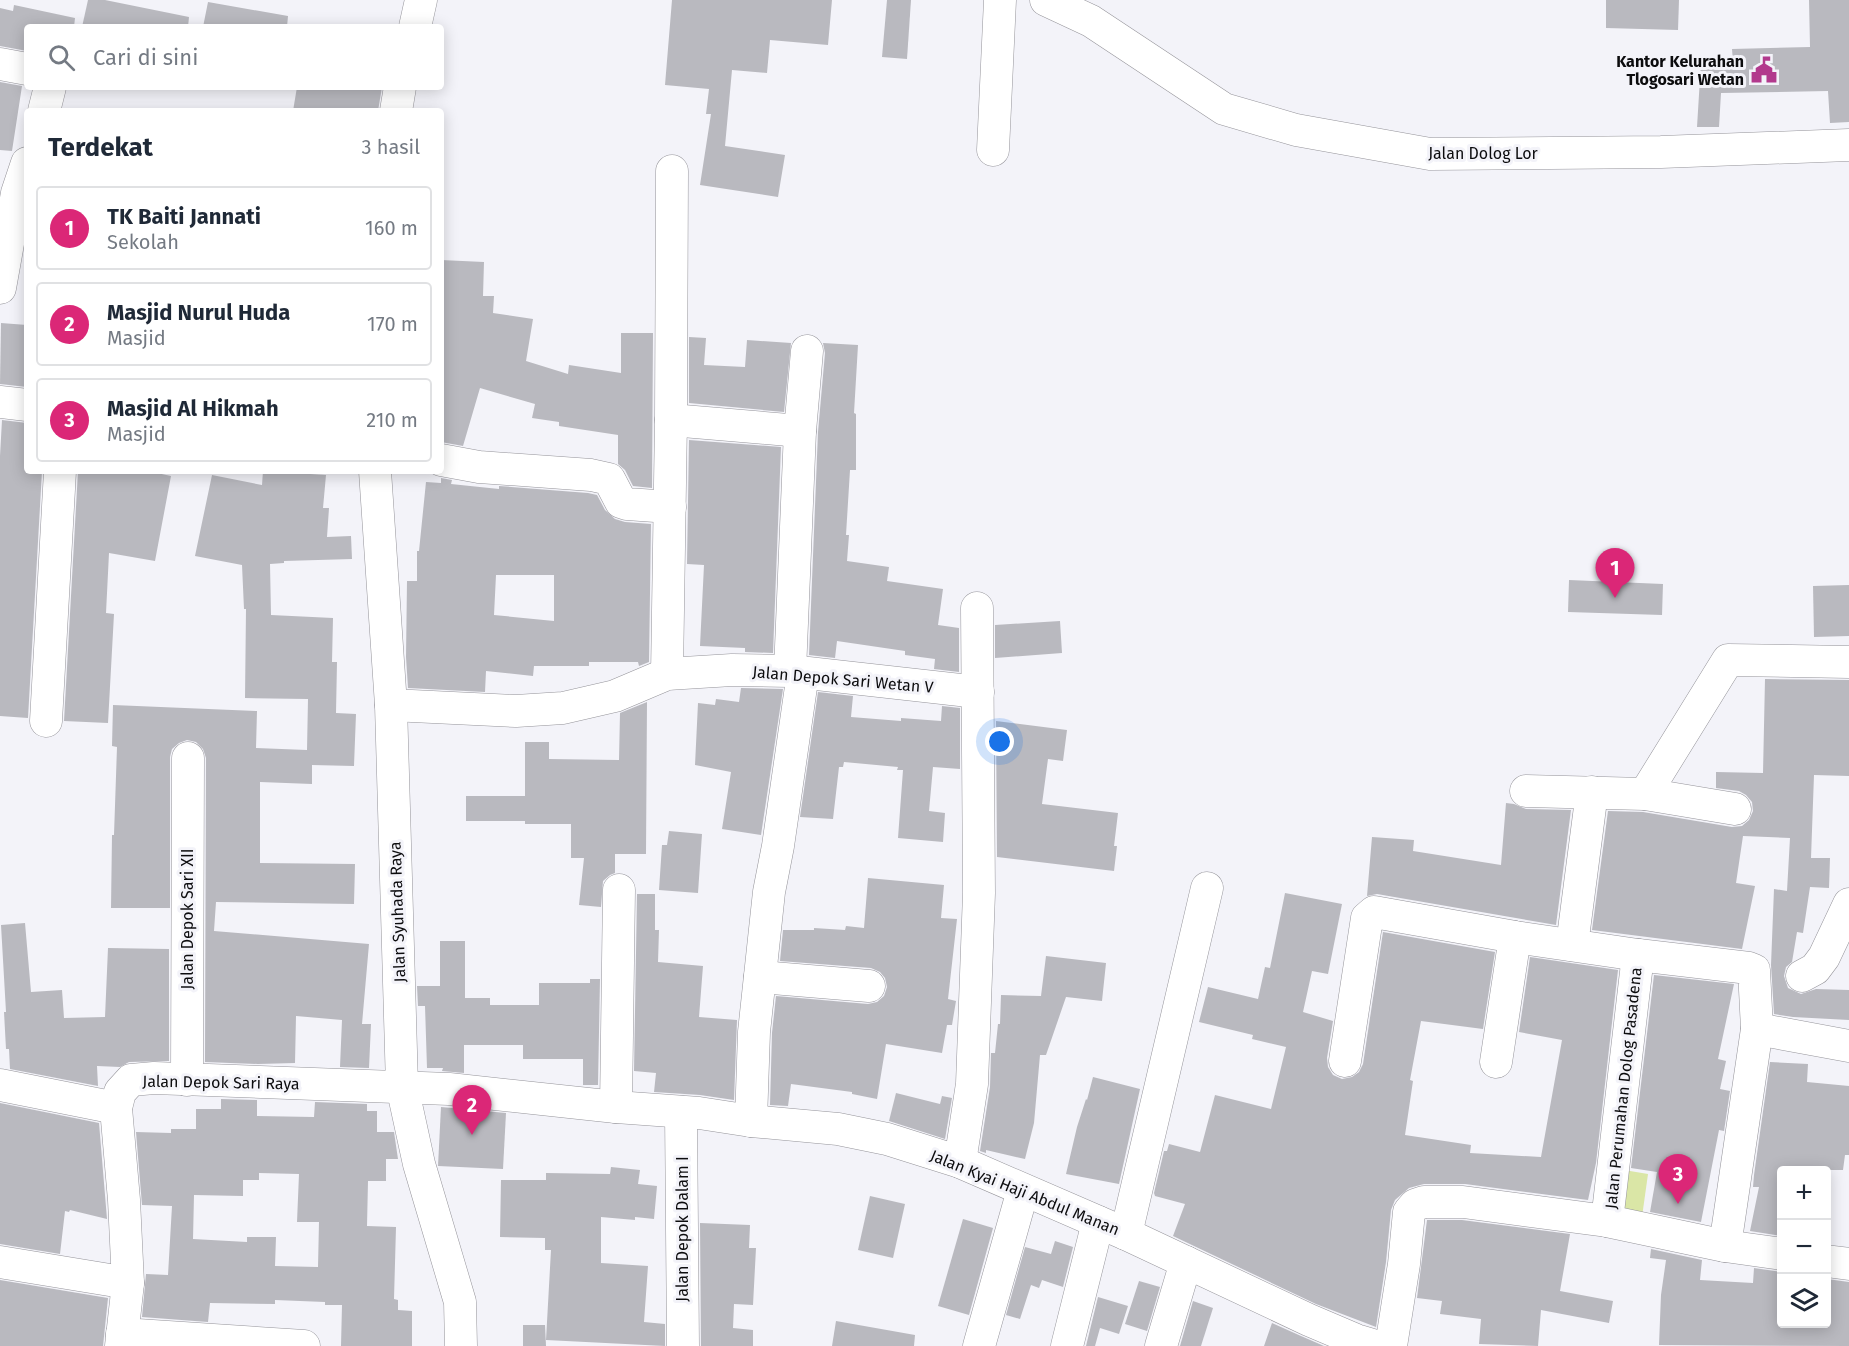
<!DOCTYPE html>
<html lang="id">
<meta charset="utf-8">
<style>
:root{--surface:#fff;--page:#f6f6f7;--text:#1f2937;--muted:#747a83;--line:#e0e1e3;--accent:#db2777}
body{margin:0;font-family:"Fira Sans",sans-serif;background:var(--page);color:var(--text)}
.controls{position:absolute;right:18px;bottom:18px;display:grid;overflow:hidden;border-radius:6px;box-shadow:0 3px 15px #0003}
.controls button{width:54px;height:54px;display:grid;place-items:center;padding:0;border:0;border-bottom:2px solid var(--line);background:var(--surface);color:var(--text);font:30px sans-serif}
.you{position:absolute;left:1000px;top:742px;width:21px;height:21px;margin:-15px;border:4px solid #fff;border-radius:50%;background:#1a73e8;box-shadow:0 0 0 9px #1a73e833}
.badge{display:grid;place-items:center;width:39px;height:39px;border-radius:50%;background:var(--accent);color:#fff;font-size:20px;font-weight:700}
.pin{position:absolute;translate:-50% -50px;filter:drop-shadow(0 2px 3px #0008)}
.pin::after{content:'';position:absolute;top:32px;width:21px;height:18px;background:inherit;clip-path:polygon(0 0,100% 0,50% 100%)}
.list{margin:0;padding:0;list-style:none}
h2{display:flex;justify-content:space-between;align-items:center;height:78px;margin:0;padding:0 24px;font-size:26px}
h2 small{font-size:20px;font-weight:400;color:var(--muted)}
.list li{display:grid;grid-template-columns:39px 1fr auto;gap:18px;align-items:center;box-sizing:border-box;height:84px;margin:0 12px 12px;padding:0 12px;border:2px solid var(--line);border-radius:6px}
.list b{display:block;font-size:22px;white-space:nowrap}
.list p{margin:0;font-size:20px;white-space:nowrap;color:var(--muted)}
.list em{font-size:20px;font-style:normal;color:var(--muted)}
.icon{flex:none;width:33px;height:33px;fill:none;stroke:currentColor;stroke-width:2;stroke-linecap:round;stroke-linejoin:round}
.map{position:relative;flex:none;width:1849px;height:1346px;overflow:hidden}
.search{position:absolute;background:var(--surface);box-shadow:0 3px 15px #0003;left:24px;top:24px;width:420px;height:66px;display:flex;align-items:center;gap:15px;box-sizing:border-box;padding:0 21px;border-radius:6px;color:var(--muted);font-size:22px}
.panel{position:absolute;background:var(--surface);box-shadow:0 3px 15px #0003;left:24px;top:108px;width:420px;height:366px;border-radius:6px}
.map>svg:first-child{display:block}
</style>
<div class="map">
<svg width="1849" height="1346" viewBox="0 0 1849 1346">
<rect width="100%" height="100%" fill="#f3f3f9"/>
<!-- pitch -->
<polygon fill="#dae6a6" points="1612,1168 1648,1174 1641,1224 1604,1219"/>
<!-- building -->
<g fill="#b9b9bf" fill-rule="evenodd">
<polygon points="88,0 105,0 189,17 188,27 82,27"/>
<polygon points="672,0 832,0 828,45 770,40 767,73 732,70 725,146 785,155 778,197 700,185 711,114 706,114 709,89 665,85"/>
<polygon points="887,0 911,0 907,59 882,57"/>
<polygon points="1606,0 1679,0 1678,30 1606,28"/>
<polygon points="1809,0 1849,0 1849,122 1830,123 1828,91 1721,93 1719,127 1697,127 1701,62 1733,62 1732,49 1810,47"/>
<polygon points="208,2 288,16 287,27 203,27"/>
<polygon points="14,5 75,18 74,27 27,27 27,51 0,46 0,8 13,11"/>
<polygon points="0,82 22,86 12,151 0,150"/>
<polygon points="297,87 382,87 378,111 293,111"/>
<polygon points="441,260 484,262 483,296 494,296 493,313 533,319 526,361 568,374 569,365 621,373 621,333 653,333 652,488 633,486 625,470 618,464 618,435 559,426 559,422 532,418 535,404 480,388 463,446 441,442"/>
<polygon points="1,323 27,325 27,387 0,384"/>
<polygon points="689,337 706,338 704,365 745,367 747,340 791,343 784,412 689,403"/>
<polygon points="823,343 858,345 854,413 856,414 856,470 850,470 846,535 849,535 847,561 889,567 887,581 943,589 938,625 959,628 959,672 934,669 935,659 905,655 905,651 837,641 835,658 809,655 818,432 825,353"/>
<polygon points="2,420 27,423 27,471 42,471 28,718 0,716 0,456"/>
<polygon points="689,440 781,447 773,653 745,652 745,648 700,646 704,565 687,564"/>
<polygon points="78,471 158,471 157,473 171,476 155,561 109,553 106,613 114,614 108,723 64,721"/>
<polygon points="263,471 326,475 323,508 329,508 327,537 351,536 352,559 284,561 284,563 270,564 271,615 333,618 332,662 337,662 336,713 356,714 354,766 312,765 312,784 260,782 260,863 355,864 354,904 216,902 214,931 369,944 362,1024 371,1024 369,1068 340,1067 342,1020 296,1016 295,1063 258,1064 205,1062 206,758 203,749 196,742 187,740 179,743 172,749 170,757 170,908 111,908 112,835 114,835 117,747 112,746 113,705 257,711 256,748 307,750 308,699 245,698 246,609 244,609 242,565 195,556 212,475 262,485"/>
<path d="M441,478L452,480L451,484L499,489V486L588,493L597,495L605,510L615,519L625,522L651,524L649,662L639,666L638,662H589V666H534L533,676L486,671L485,692L408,688L406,657L407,581H417V551H419L426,482L441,483ZM496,575H554V621L494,615Z"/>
<polygon points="1569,580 1663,584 1662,615 1568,612"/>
<polygon points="1849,585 1849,636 1814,637 1813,586"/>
<polygon points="1060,621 1062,653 995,658 995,625"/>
<polygon points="1765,679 1849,680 1849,776 1814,775 1811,858 1830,858 1829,888 1810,887 1803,933 1797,932 1792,962 1786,967 1784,976 1788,988 1801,994 1816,989 1849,990 1849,1020 1793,1017 1774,1014 1771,965 1774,889 1787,891 1790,838 1743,836 1736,883 1755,886 1742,949 1592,930 1608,811 1643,812 1732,827 1742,826 1749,820 1753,811 1752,802 1746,795 1739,791 1716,788 1716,772 1763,773"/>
<polygon points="741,688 783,689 761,835 722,829 731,772 695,765 698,703 715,705 716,699 739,702"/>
<polygon points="818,692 853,696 851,717 901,721 901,718 941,721 942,706 960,708 960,769 933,767 929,811 945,813 943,842 898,838 903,770 897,770 898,767 844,762 843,767 839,767 833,819 800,817"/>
<polygon points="647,702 646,854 615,854 615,873 610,875 603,881 601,907 579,905 584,858 571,858 571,824 525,824 525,821 466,821 466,796 525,796 525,742 549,742 549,759 619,760 620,713"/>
<polygon points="996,721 1067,730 1063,761 1048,759 1042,804 1118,813 1114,846 1117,846 1114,871 997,857"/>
<polygon points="1506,803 1514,804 1526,809 1571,810 1556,925 1377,894 1367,896 1372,837 1414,840 1413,851 1501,865"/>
<polygon points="669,831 702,834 698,893 659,890 662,845 667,845"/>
<polygon points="868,878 944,885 941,918 957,919 948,999 956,1001 952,1025 947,1025 942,1053 886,1044 877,1099 852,1094 852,1092 791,1084 788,1106 770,1105 772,1033 776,996 868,1004 877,1002 884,996 887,987 885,978 880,972 871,968 780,961 783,930 814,930 814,928 845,930 846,926 864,928"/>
<polygon points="1285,893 1342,904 1328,974 1312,971 1303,1012 1333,1021 1327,1058 1328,1067 1333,1075 1342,1079 1352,1077 1359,1072 1363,1064 1383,932 1495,952 1483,1029 1421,1021 1410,1080 1413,1081 1405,1135 1471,1145 1470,1153 1541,1157 1562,1040 1519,1032 1530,957 1618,970 1596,1163 1588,1200 1465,1184 1424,1184 1409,1188 1395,1200 1391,1210 1386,1262 1376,1327 1316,1304 1173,1236 1185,1204 1155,1196 1154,1193 1164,1151 1167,1151 1169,1144 1200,1152 1215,1095 1271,1109 1286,1047 1252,1039 1253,1035 1199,1022 1208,987 1258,999 1265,967 1270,968"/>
<polygon points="637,894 655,894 655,930 659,930 658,962 703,966 699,1017 737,1020 734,1100 700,1095 654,1092 656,1073 634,1071"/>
<polygon points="25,923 31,992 62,990 64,1018 105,1017 108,948 169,949 169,1061 129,1062 120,1067 97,1066 98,1086 10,1069 9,1049 6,1049 4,1012 6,1012 1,925"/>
<polygon points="440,941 465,941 465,998 490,998 490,1005 539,1005 539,983 590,983 590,979 600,979 598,1085 583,1085 583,1059 523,1059 523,1045 464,1045 464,1073 442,1071 443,1068 427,1068 425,1006 418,1006 417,986 440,986"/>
<polygon points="1046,956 1106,963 1102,1001 1066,997 1046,1055 1040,1055 1034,1123 1025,1159 986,1150 986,1153 980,1151 990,1087 991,1053 995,1053 998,1024 1000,1024 1001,995 1041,996"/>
<polygon points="1654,975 1734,984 1718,1059 1726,1061 1720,1089 1730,1091 1724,1131 1719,1130 1701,1222 1650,1212 1657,1172 1631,1168"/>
<polygon points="1770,1062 1808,1064 1807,1082 1849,1086 1849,1155 1845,1155 1843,1170 1782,1170 1781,1236 1750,1231 1759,1187 1753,1187 1754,1175"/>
<polygon points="1093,1077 1140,1089 1119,1184 1066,1174 1077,1127 1086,1099 1087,1100"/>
<polygon points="896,1093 940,1104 942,1096 952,1098 945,1139 889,1121"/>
<path d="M221,1099L257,1100V1116L314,1117L315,1102L367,1104V1111H377V1132H394L398,1159H386V1181H368L367,1226L396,1227L394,1299L398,1300V1310L412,1311V1346H341L342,1305H325V1302L275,1300V1304L210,1303L208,1322L142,1317L146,1274L168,1275L172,1206L142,1205L136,1132L171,1133V1129H196V1109H221ZM259,1173L299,1174L297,1222H319L318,1267L275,1266L276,1237H247V1242L193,1239L194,1195L243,1196V1180H259Z"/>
<polygon points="0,1103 99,1123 107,1219 70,1210 69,1212 65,1211 60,1254 0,1244"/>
<polygon points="441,1107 506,1113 503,1169 438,1166"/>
<polygon points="611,1167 640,1170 638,1184 657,1186 654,1219 635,1217 635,1220 601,1217 601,1263 648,1266 644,1322 665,1324 665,1346 546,1340 551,1250 545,1250 545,1238 500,1237 501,1180 546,1180 546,1173 610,1174"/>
<polygon points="870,1196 905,1204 893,1258 858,1250"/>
<polygon points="963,1219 993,1228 969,1315 938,1306"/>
<polygon points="1427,1220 1462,1220 1570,1234 1560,1291 1613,1301 1609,1323 1541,1310 1538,1346 1479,1344 1481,1319 1440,1314 1442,1301 1417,1298"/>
<polygon points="700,1223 750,1225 749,1248 756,1248 753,1305 734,1304 733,1328 753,1330 753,1346 701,1346"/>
<polygon points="1055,1241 1073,1247 1063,1287 1042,1280 1039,1288 1031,1285 1020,1319 1006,1315 1025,1247 1051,1254"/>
<polygon points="1651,1249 1702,1260 1700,1280 1753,1283 1754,1268 1782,1272 1782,1323 1827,1323 1827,1279 1849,1282 1849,1346 1659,1345 1661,1295 1666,1260 1650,1258"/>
<polygon points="0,1280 108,1298 103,1346 0,1346"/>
<polygon points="1139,1281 1160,1287 1147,1331 1125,1324"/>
<polygon points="1098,1297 1128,1306 1119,1334 1100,1328 1095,1346 1086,1346"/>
<polygon points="1193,1301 1213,1308 1201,1346 1180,1346"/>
<polygon points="836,1321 915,1335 914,1346 832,1346"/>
<polygon points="1272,1323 1301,1336 1324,1346 1264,1346"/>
<polygon points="523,1325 545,1325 546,1346 523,1346"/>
</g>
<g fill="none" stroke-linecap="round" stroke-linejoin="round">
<!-- minor casing -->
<g stroke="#95949a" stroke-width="33">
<g id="minor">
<polyline points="1046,0 1091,21 1224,109 1296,130 1430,154 1661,152 1849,145"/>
<polyline points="415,27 421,0"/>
<polyline points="0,64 27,69"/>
<polyline points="44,111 50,87"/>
<polyline points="396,111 400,87"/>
<polyline points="993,150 1000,0"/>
<polyline points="0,288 17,193 27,163"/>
<polyline points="0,402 27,405"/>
<polyline points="671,420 672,171"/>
<polyline points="441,460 479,467 591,475 609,479 621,502 627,504 670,507"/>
<polyline points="375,471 391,705 402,1086 419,1164 460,1302 461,1346"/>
<polyline points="790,671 800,431 807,351"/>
<polyline points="667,674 671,420 800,431"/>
<polyline points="391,705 516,711 563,708 615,696 667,674 732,670 790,671 978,692"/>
<polyline points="46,721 60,471"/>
<polyline points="1526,791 1645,794 1735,809"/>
<polyline points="1645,794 1728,660 1849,662"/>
<polyline points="1572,945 1592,792"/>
<polyline points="1802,976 1815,969 1824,957 1849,904"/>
<polyline points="760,977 869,986"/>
<polyline points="1757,1029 1849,1046"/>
<polyline points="1345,1061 1367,918 1374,912 1515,937 1638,955 1749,968 1754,970 1757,1029 1725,1246"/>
<polyline points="1496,1062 1515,937"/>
<polyline points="187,1080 188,758"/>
<polyline points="0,1085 116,1108"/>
<polyline points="616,1107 619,890"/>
<polyline points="681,1112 683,1346"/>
<polyline points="751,1121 754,1032 769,892 778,846 803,673"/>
<polyline points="960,1162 972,1084 979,893 977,608"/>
<polyline points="1607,1221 1638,955"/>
<polyline points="1126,1234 1207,888"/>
<polyline points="1826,1261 1849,1264"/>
<polyline points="0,1262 128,1283"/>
<polyline points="122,1334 304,1346"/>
<polyline points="121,1346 128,1283 124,1200 116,1108 120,1092 131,1080 154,1078 449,1089 616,1107 699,1113 751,1121 838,1129 887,1139 960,1162 1126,1234 1309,1320 1356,1340 1376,1346"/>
<polyline points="979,1346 1023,1190"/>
<polyline points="1067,1346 1098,1222"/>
<polyline points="1161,1346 1186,1262"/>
<polyline points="1391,1346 1404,1264 1409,1212 1415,1205 1424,1202 1463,1202 1607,1221 1725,1246 1782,1254"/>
</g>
</g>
<!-- minor -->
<use href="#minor" stroke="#fff" stroke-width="32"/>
</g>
<!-- icons -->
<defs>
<g id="civic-bare" transform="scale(2.07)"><path d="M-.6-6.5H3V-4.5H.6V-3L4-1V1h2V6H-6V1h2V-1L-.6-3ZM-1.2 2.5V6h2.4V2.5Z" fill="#b2398d" stroke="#f3f3f9" stroke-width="2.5" paint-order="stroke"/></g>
</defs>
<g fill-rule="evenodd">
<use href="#civic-bare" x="1764" y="70"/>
</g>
<g text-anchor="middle" stroke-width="6" stroke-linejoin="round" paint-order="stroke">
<!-- poi labels -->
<g font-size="16" font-weight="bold" fill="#0c0c0e" stroke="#f3f3f9" text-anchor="end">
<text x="1744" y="67">Kantor Kelurahan<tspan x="1744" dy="18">Tlogosari Wetan</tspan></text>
</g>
<!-- street labels -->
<g font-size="16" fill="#0c0c0e" stroke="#f3f3f9">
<text x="1483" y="159">Jalan Dolog Lor</text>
<text transform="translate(843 679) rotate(5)" y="6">Jalan Depok Sari Wetan V</text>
<text transform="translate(397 912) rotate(-92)" y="6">Jalan Syuhada Raya</text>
<text transform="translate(187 919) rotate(-90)" y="6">Jalan Depok Sari XII</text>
<text transform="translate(221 1082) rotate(1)" y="6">Jalan Depok Sari Raya</text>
<text transform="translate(1623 1088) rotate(-84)" y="6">Jalan Perumahan Dolog Pasadena</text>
<text transform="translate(1025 1192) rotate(22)" y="6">Jalan Kyai Haji Abdul Manan</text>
<text transform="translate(682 1229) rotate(-90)" y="6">Jalan Depok Dalam I</text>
</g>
</g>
</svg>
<div class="controls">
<button>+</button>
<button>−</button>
<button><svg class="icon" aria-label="layers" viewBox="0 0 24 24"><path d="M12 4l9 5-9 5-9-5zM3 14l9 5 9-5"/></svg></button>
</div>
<div class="you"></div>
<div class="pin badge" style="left:1615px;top:598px">1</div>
<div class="pin badge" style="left:472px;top:1135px">2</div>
<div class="pin badge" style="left:1678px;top:1204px">3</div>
<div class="search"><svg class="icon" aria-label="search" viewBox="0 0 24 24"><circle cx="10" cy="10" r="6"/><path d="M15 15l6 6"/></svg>Cari di sini</div>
<section class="panel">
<h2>Terdekat<small>3 hasil</small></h2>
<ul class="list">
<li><span class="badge">1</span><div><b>TK Baiti Jannati</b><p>Sekolah</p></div><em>160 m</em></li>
<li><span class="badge">2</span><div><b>Masjid Nurul Huda</b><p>Masjid</p></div><em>170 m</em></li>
<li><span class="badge">3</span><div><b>Masjid Al Hikmah</b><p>Masjid</p></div><em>210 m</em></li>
</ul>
</section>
</div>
